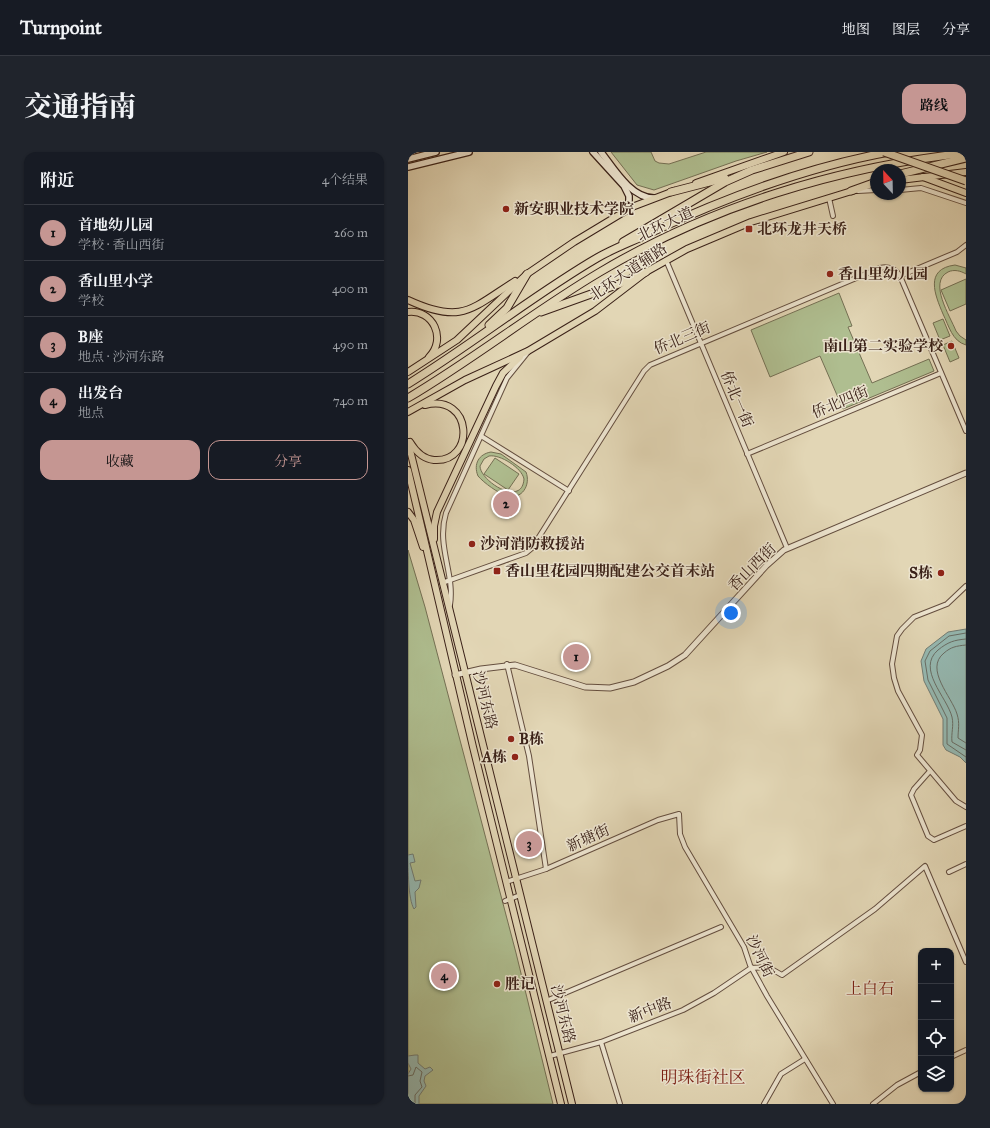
<!DOCTYPE html>
<html lang="zh">
<meta charset="utf-8">
<style>
:root{--surface:#171b24;--page:#20242c;--text:#f1f3f6;--muted:#9ea1a6;--line:#363941;--accent:#c59692}
body{margin:0;font-family:"IM FELL Great Primer","Noto Serif SC",serif;background:var(--page);color:var(--text)}
.controls{position:absolute;right:12px;bottom:12px;display:grid;overflow:hidden;border-radius:8px;box-shadow:0 1px 3px #0004}
.controls button{width:36px;height:36px;display:grid;place-items:center;padding:0;border:0;border-bottom:1px solid var(--line);background:var(--surface);color:var(--text);font:20px sans-serif}
.compass{position:absolute;left:462px;top:12px;width:36px;height:36px;border-radius:50%;background:var(--surface);box-shadow:0 1px 3px #0004;rotate:338deg}
.you{position:absolute;left:323px;top:461px;width:14px;height:14px;margin:-10px;border:3px solid #fff;border-radius:50%;background:#1a73e8;box-shadow:0 0 0 6px #1a73e833}
.badge{display:grid;place-items:center;width:26px;height:26px;border-radius:50%;background:var(--accent);color:#111;font-size:13px;font-weight:700}
.pin{position:absolute;translate:-50% -50%;border:2px solid #fff;box-shadow:0 1px 4px #0006}
.list{margin:0;padding:0;list-style:none}
h2{display:flex;justify-content:space-between;align-items:center;height:52px;margin:0;padding:0 16px;font-size:17px}
h2 small{font-size:13px;font-weight:400;color:var(--muted)}
.list li{display:grid;grid-template-columns:26px 1fr auto;gap:12px;align-items:center;box-sizing:border-box;height:56px;padding:0 16px;border-top:1px solid var(--line)}
.list b{display:block;font-size:15px;white-space:nowrap}
.list p{margin:0;font-size:13px;white-space:nowrap;color:var(--muted)}
.list em{font-size:13px;font-style:normal;color:var(--muted)}
.actions{display:flex;gap:8px;padding:12px 16px}
.actions a{flex:1;padding:9px 0;border:1px solid var(--accent);border-radius:12px;text-align:center;font-size:14px;color:var(--accent)}
.actions .main{background:var(--accent);color:#111}
.icon{flex:none;width:22px;height:22px;fill:none;stroke:currentColor;stroke-width:2;stroke-linecap:round;stroke-linejoin:round}
.map{position:relative;flex:none;width:558px;height:952px;overflow:hidden;border-radius:12px}
header{display:flex;align-items:center;gap:24px;box-sizing:border-box;height:56px;padding:0 20px;background:var(--surface);border-bottom:1px solid var(--line)}
header strong{font-size:19px}
nav{display:flex;gap:22px;margin-inline-start:auto;font-size:14px}
.intro{display:flex;align-items:center;justify-content:space-between;box-sizing:border-box;height:96px;padding:0 24px}
h1{margin:0;font-size:28px}
.button{padding:10px 18px;border-radius:12px;background:var(--accent);color:#111;font-size:14px;font-weight:700}
main{display:flex;gap:24px;padding:0 24px}
aside{flex:1;background:var(--surface);border-radius:12px;box-shadow:0 1px 3px #0004}
.map>svg:first-child{display:block}
</style>
<header>
<strong>Turnpoint</strong>
<nav><a>地图</a><a>图层</a><a>分享</a></nav>
</header>
<div class="intro"><h1>交通指南</h1><a class="button">路线</a></div>
<main>
<aside>
<h2>附近<small>4个结果</small></h2>
<ul class="list">
<li><span class="badge">1</span><div><b>首地幼儿园</b><p>学校 · 香山西街</p></div><em>260 m</em></li>
<li><span class="badge">2</span><div><b>香山里小学</b><p>学校</p></div><em>400 m</em></li>
<li><span class="badge">3</span><div><b>B座</b><p>地点 · 沙河东路</p></div><em>490 m</em></li>
<li><span class="badge">4</span><div><b>出发台</b><p>地点</p></div><em>740 m</em></li>
</ul>
<div class="actions"><a class="main">收藏</a><a>分享</a></div>
</aside>
<div class="map">
<svg width="558" height="952" viewBox="0 0 558 952">
<rect width="100%" height="100%" fill="#e2d6b5"/>
<filter id="stains"><feTurbulence type="fractalNoise" baseFrequency=".005" numOctaves="4"/><feColorMatrix values="0 0 0 0 .2 0 0 0 0 .09 0 0 0 0 .02 0 0 0 .5 -.17"/></filter>
<radialGradient id="worn" r=".72"><stop offset=".6" stop-color="#630" stop-opacity="0"/><stop offset="1" stop-color="#630" stop-opacity=".3"/></radialGradient>
<!-- green -->
<g fill="#afbe90" stroke="#747054" fill-rule="evenodd">
<polygon points="203,0 243,0 247,9 251,11 261,12 298,0 359,0 328,9 246,38 229,33"/>
<path d="M547,113L558,116V122C553,119 546,117 540,120C520,130 542,164 548,179L552,184L558,188V193C544,189 541,174 535,162C527,143 516,117 547,113Z"/>
<polygon points="558,127 558,152 542,159 533,138"/>
<polygon points="431,141 444,174 440,175 464,231 521,207 526,219 435,257 412,204 362,225 343,178"/>
<polygon points="535,167 542,184 532,188 525,171"/>
<polygon points="544,189 551,206 542,210 535,193"/>
<path d="M83,300L93,302L118,320C123,333 114,348 99,344C90,341 76,331 70,324C65,312 71,302 83,300ZM81,304C92,302 114,316 116,327C114,356 72,329 72,314L76,307Z"/>
<polygon points="87,306 111,322 100,338 76,322"/>
<polygon points="0,398 17,455 108,801 145,952 0,952"/>
</g>
<!-- water -->
<g fill="#95b9b2" stroke="#717c74">
<polygon points="558,477 558,611 552,605 538,598 535,593 535,567 516,529 513,509 518,497 540,480"/>
<path d="M5,702L7,710L2,711L7,729L13,728L11,736L7,740L8,755L6,757C0,747 0,716 0,703Z"/>
<polygon points="7,903 10,903 10,911 17,917 22,915 25,918 17,924 16,929 18,934 11,944 11,952 0,952 0,922 3,917 0,911 0,904"/>
</g>
<g fill="none" stroke-linecap="round" stroke-linejoin="round">
<!-- shore -->
<g stroke="#686d65" stroke-width="1">
<polyline points="558,481 541,484 522,499 517,509 520,528 539,566 539,592 558,605"/>
<path d="M558,487C546,488 540,490 530,498C508,517 539,545 544,565C546,574 543,581 544,590L558,598"/>
<path d="M558,493C548,494 543,495 536,501C516,517 544,545 549,562C552,571 550,578 550,586L558,591"/>
<polyline points="0,924 5,923 8,915 14,920 12,929 14,935 7,943 7,952"/>
</g>
<!-- minor casing -->
<g stroke="#644e3f" stroke-width="6">
<g id="minor">
<polyline points="492,38 513,36 558,51"/>
<polyline points="450,39 468,38"/>
<polyline points="421,46 425,64"/>
<polyline points="258,108 379,396"/>
<polyline points="492,124 549,100 558,93"/>
<polyline points="73,284 161,339"/>
<polyline points="339,302 533,221"/>
<path d="M34,431L118,401L124,396L236,219L242,213L472,116C481,114 487,116 492,124L558,279"/>
<polyline points="558,434 539,452 506,465 494,477 489,484 484,512 486,526 490,539 514,583 512,598 509,603 548,649 558,655"/>
<path d="M42,453C47,421 28,394 38,361L99,226L120,200"/>
<polyline points="99,512 121,604 138,717"/>
<polyline points="522,619 506,637 503,643 520,684 526,688 558,674"/>
<polyline points="541,720 558,712"/>
<polyline points="98,730 138,717 250,668 271,662 272,682 277,695 336,795 342,813 359,844 425,952"/>
<polyline points="97,749 112,743"/>
<polyline points="138,849 313,775"/>
<polyline points="193,890 212,952"/>
<polyline points="142,904 193,890 275,858 306,841 343,816 360,815 374,823 467,757 517,714 558,810"/>
<polyline points="543,905 558,898"/>
<polyline points="356,952 373,922 397,907"/>
<polyline points="465,952 489,933 513,920"/>
</g>
</g>
<!-- tertiary casing -->
<g stroke="#644e3f" stroke-width="7">
<polyline id="tertiary" points="47,523 73,517 107,513 177,535 202,536 226,530 260,514 277,503 358,414 376,398 558,321"/>
</g>
<!-- secondary casing -->
<g stroke="#3a2118" stroke-width="8">
<g id="secondary">
<polyline points="185,0 216,34 221,44 221,50 217,59"/>
<path d="M193,0C206,17 223,46 246,46"/>
<polyline points="0,7 28,0"/>
<polyline points="0,15 61,0"/>
</g>
</g>
<!-- primary casing -->
<g stroke="#3a2118" stroke-width="8">
<g id="primary">
<polyline points="515,25 558,41"/>
<polyline points="492,28 558,20"/>
<polyline points="288,31 376,0"/>
<path d="M0,148C54,173 63,157 107,129"/>
<path d="M0,160C25,157 39,187 21,205"/>
<polyline points="0,220 49,188 119,122 166,90 224,55 266,39"/>
<polyline points="0,260 57,228 120,199 187,159 238,120 279,97 343,70 447,38"/>
<polyline points="0,290 164,952"/>
<path d="M2,290C8,300 15,307 26,308C68,311 65,241 17,253"/>
<polyline points="0,318 65,595 153,952"/>
<polyline points="0,360 6,368 15,395"/>
<polyline points="26,387 26,374 29,360 88,234 95,221 112,205"/>
</g>
</g>
<!-- trunk casing -->
<g stroke="#3a2118" stroke-width="9">
<g id="trunk">
<polyline points="492,22 558,6"/>
<polyline points="443,39 468,30"/>
<polyline points="263,40 317,26"/>
<polyline points="215,90 317,30 344,18 401,0"/>
<polyline points="133,160 211,132 238,120"/>
<polyline points="81,173 99,156 119,122"/>
<path d="M0,232C65,192 124,144 189,106C206,96 226,89 244,80C319,45 399,15 481,0"/>
<path d="M0,246C66,207 126,159 192,120C303,54 430,15 558,1"/>
</g>
</g>
<!-- minor -->
<use href="#minor" stroke="#ece4cf" stroke-width="4"/>
<!-- tertiary -->
<use href="#tertiary" stroke="#ece4cf" stroke-width="5"/>
<!-- secondary -->
<use href="#secondary" stroke="#ece4cf" stroke-width="5.5"/>
<!-- primary -->
<use href="#primary" stroke="#e2d6b5" stroke-width="6"/>
<!-- trunk -->
<use href="#trunk" stroke="#e2d6b5" stroke-width="7"/>
<!-- trunk-bridge casing -->
<g stroke="#3a2118" stroke-width="9" stroke-linecap="butt">
<polyline id="trunk-bridge" points="476,0 558,29"/>
</g>
<!-- trunk-bridge -->
<use href="#trunk-bridge" stroke="#e2d6b5" stroke-width="7"/>
</g>
<!-- markers -->
<g fill="#8f2418" stroke="#ece4cf" stroke-width="1.5">
<circle cx="98" cy="57" r="4"/>
<rect x="337" y="73" width="8" height="8" rx="2"/>
<circle cx="422" cy="122" r="4"/>
<circle cx="543" cy="194" r="4"/>
<circle cx="64" cy="392" r="4"/>
<rect x="85" y="415" width="8" height="8" rx="2"/>
<circle cx="533" cy="421" r="4"/>
<circle cx="103" cy="587" r="4"/>
<circle cx="107" cy="605" r="4"/>
<circle cx="89" cy="832" r="4"/>
</g>
<g text-anchor="middle" stroke-width="3" stroke-linejoin="round" paint-order="stroke">
<!-- poi labels -->
<g font-size="15" font-weight="bold" fill="#3a2118" stroke="#ece4cf" text-anchor="start">
<text x="106" y="62">新安职业技术学院</text>
<text x="349" y="82">北环龙井天桥</text>
<text x="430" y="127">香山里幼儿园</text>
<text x="535" y="199" text-anchor="end">南山第二实验学校</text>
<text x="72" y="397">沙河消防救援站</text>
<text x="97" y="424">香山里花园四期配建公交首末站</text>
<text x="525" y="426" text-anchor="end">S栋</text>
<text x="111" y="592">B栋</text>
<text x="99" y="610" text-anchor="end">A栋</text>
<text x="97" y="837">胜记</text>
</g>
<!-- street labels -->
<g font-size="15" fill="#3a2118" stroke="#ece4cf">
<text transform="translate(257 72) rotate(-25)" y="5">北环大道</text>
<text transform="translate(220 120) rotate(-34)" y="5">北环大道辅路</text>
<text transform="translate(274 186) rotate(-23)" y="5">侨北三街</text>
<text transform="translate(329 247) rotate(67)" y="5">侨北一街</text>
<text transform="translate(432 250) rotate(-23)" y="5">侨北四街</text>
<text transform="translate(344 415) rotate(-45)" y="5">香山西街</text>
<text transform="translate(77 548) rotate(76)" y="5">沙河东路</text>
<text transform="translate(180 686) rotate(-24)" y="5">新塘街</text>
<text transform="translate(352 804) rotate(64)" y="5">沙河街</text>
<text transform="translate(242 858) rotate(-21)" y="5">新中路</text>
<text transform="translate(155 862) rotate(76)" y="5">沙河东路</text>
</g>
<!-- neighbourhood labels -->
<g font-size="16" fill="#7a1f14" stroke="#ece4cf">
<text x="462" y="842">上白石</text>
</g>
<!-- quarter labels -->
<g font-size="17" fill="#7a1f14" stroke="#ece4cf">
<text x="295" y="931">明珠街社区</text>
</g>
</g>
<rect width="100%" height="100%" filter="url(#stains)"/>
<rect width="100%" height="100%" fill="url(#worn)"/>
</svg>
<div class="controls">
<button>+</button>
<button>−</button>
<button><svg class="icon" aria-label="locate" viewBox="0 0 24 24"><circle cx="12" cy="12" r="6"/><path d="M12 2v4M12 18v4M2 12h4M18 12h4"/></svg></button>
<button><svg class="icon" aria-label="layers" viewBox="0 0 24 24"><path d="M12 4l9 5-9 5-9-5zM3 14l9 5 9-5"/></svg></button>
</div>
<svg class="compass" viewBox="-18 -18 36 36"><path d="M0-13l5 13h-10z" fill="#e53935"/><path d="M0 13l5-13h-10z" fill="#9ea1a6"/></svg>
<div class="you"></div>
<div class="pin badge" style="left:168px;top:505px">1</div>
<div class="pin badge" style="left:98px;top:352px">2</div>
<div class="pin badge" style="left:121px;top:692px">3</div>
<div class="pin badge" style="left:36px;top:824px">4</div>
</div>
</main>
